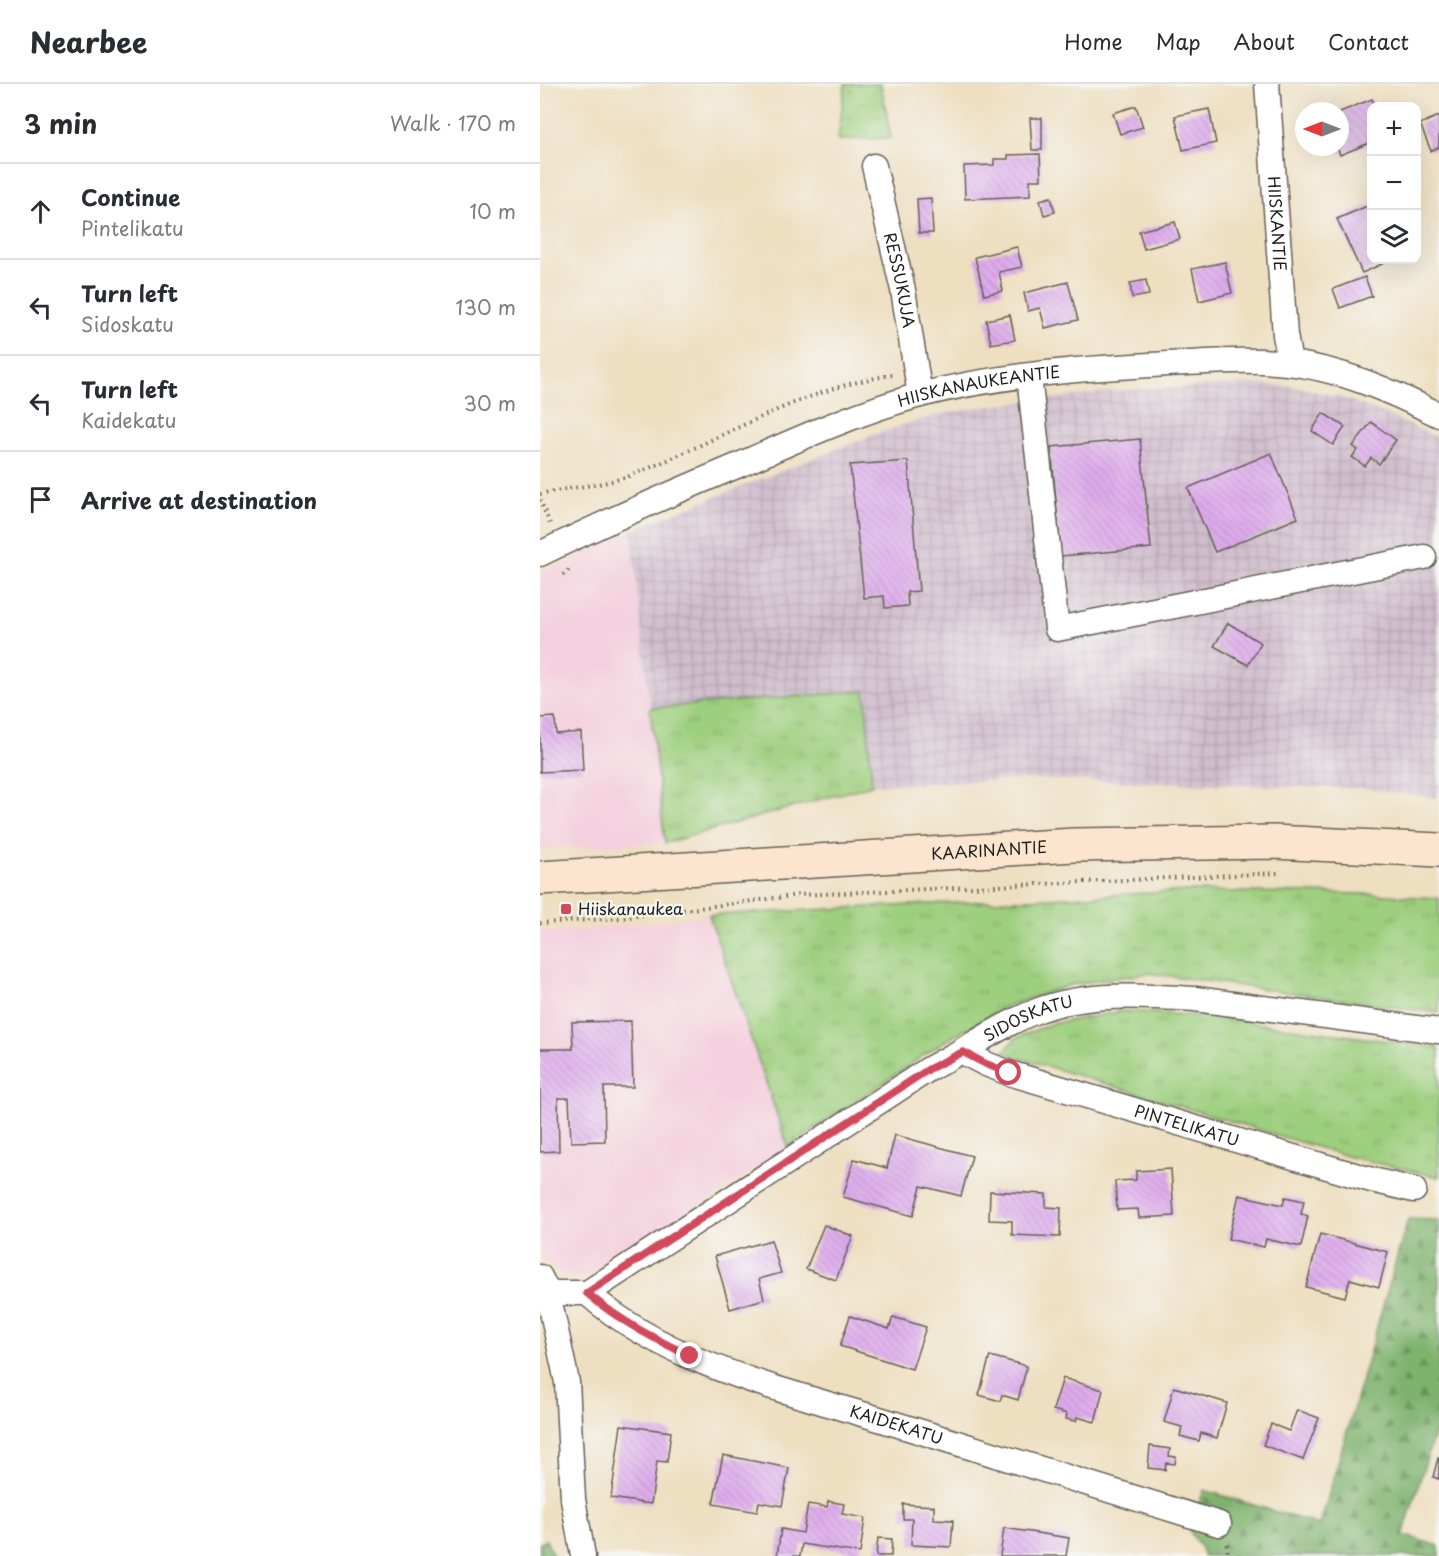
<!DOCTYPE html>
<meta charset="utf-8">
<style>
:root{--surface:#fff;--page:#f2f2f3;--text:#2b2b33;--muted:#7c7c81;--line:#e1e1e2}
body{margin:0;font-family:"Playpen Sans",sans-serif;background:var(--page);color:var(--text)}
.controls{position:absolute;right:18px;top:18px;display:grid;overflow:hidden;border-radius:12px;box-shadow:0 6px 24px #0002}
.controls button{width:54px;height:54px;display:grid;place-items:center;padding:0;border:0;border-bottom:2px solid var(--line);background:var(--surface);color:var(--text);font:30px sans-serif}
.compass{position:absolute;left:755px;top:18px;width:54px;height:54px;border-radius:50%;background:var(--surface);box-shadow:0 6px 24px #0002;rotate:270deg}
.stop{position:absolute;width:18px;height:18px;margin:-14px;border:4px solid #d1495b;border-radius:50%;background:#fff}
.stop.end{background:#d1495b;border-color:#fff;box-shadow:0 2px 6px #0008}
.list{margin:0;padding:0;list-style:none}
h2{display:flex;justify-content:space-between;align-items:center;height:78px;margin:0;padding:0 24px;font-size:26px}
h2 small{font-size:20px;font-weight:400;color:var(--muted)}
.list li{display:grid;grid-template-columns:39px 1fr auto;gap:18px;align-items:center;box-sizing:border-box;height:96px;padding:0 24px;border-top:2px solid var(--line)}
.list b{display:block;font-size:22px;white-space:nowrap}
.list p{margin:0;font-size:20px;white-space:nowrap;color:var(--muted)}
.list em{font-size:20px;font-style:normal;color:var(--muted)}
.icon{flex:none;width:33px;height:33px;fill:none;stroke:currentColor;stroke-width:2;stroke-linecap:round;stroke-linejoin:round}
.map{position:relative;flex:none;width:899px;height:1472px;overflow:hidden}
header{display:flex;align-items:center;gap:36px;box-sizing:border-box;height:84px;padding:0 30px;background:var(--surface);border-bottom:2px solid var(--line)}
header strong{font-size:28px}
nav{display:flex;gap:33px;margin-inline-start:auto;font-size:21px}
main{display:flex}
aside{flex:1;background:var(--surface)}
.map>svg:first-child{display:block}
</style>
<header>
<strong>Nearbee</strong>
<nav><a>Home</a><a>Map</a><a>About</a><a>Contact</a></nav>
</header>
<main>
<aside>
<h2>3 min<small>Walk · 170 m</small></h2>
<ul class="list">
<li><svg class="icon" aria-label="ahead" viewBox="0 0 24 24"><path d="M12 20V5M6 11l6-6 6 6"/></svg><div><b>Continue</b><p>Pintelikatu</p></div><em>10 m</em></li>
<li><svg class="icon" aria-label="left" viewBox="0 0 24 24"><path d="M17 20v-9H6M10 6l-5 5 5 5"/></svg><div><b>Turn left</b><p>Sidoskatu</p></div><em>130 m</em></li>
<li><svg class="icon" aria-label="left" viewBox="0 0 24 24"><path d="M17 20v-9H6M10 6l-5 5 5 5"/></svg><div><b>Turn left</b><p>Kaidekatu</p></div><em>30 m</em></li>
<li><svg class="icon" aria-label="arrive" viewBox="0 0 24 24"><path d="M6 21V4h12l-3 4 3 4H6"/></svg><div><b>Arrive at destination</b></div></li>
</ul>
</aside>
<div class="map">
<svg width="899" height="1472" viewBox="0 0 899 1472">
<defs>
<pattern id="industrial-grid" width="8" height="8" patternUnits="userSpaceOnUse" patternTransform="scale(1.5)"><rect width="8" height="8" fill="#d0bdcd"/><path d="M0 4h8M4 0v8" fill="none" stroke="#b2a2af"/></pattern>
<pattern id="grass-tufts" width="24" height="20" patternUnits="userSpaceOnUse" patternTransform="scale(1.5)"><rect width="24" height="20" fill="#9ecf7e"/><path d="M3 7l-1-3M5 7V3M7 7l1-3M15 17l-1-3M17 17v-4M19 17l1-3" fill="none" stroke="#88b16c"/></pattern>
<pattern id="forest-firs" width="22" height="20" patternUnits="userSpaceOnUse" patternTransform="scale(1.5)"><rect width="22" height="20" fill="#7eb26d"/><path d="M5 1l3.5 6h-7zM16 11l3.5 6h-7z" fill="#669059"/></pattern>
<pattern id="park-crowns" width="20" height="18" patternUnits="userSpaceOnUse" patternTransform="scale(1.5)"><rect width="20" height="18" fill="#9ecf7e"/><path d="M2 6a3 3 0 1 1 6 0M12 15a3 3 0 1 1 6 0" fill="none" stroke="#88b16c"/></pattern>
<pattern id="building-back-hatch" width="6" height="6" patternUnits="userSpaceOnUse" patternTransform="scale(1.5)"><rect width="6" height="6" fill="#deabec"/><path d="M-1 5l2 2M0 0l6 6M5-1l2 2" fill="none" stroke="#be93ca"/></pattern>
</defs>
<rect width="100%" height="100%" fill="#f6f6f2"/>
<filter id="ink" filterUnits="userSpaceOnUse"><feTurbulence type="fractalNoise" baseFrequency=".0167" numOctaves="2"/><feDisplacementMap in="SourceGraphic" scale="12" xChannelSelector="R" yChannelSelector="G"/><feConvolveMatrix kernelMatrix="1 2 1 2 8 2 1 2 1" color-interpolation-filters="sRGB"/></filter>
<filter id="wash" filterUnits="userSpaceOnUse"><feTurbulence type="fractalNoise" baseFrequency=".008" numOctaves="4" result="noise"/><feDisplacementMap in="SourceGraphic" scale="24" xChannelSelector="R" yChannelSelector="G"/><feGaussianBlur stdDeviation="1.35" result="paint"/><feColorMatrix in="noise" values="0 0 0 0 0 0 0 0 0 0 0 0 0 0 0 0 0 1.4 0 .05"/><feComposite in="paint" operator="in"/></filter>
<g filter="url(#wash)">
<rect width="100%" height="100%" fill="#eedfc1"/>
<!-- built -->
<g fill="#f4cfdd">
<polygon points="91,446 125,759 0,765 0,490"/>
<polygon points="169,831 248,1063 65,1188 46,1193 32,1194 21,1189 3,1176 0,1171 0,848 52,845"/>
</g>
<!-- industrial -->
<polygon fill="url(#industrial-grid)" points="710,300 752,302 800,313 843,329 899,354 899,706 897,714 820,704 488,695 332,701 325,607 110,624 91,446 330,352 382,335 432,324 575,307"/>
<!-- grass -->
<g fill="url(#grass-tufts)" stroke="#5d764d" stroke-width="1.5">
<polygon points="325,607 332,701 125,759 110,624"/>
<polygon points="648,807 827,810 899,814 899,929 608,889 530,901 467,922 402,959 248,1063 169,831"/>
<polygon points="582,927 662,932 899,964 899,1093 810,1073 463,969 476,954 511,940"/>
</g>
<!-- forest -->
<g fill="url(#forest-firs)" stroke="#4d6744" stroke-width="1.5">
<polygon points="868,1135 899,1136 899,1335 863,1451 899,1462 899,1472 663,1472 662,1466 650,1447 664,1406 780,1441"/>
<polygon points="6,1456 13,1472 0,1472 0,1459"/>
</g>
<!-- park -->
<polygon fill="url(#park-crowns)" stroke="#5d764d" stroke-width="1.5" points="305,0 341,0 351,54 298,56"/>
<g id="blocks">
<!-- building -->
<g fill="url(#building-back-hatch)">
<polygon points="832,15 835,22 832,22 832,58 800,71 797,63 800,63 800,28"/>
<polygon points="596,22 603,43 580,50 573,29"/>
<polygon points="669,25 676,59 643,66 635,32"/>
<polygon points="899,32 899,63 891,67 880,40"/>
<polygon points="490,34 502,34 502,66 492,66"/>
<polygon points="500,70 501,96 490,96 490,112 425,115 424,82 454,81 454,75 468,75 468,71"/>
<polygon points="511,113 515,128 504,131 500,116"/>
<polygon points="391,114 393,149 379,149 377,115"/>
<polygon points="832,120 832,176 851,176 822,189 797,135"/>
<polygon points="635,138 640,155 604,165 599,147"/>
<polygon points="477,163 482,183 459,188 463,207 444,211 435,173"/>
<polygon points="685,178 692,209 659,217 652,185"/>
<polygon points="825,193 832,212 800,224 793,205"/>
<polygon points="606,196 609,211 592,214 590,199"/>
<polygon points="528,198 538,236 505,244 500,224 488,227 484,209"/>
<polygon points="470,231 475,256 451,260 446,236"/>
<polygon points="783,329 805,343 793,361 772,347"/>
<polygon points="831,338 856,356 839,380 831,374 825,382 812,373 818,366 813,362"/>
<polygon points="600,355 611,464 521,472 511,363"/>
<polygon points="731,369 758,434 675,468 648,404"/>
<polygon points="368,377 379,507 367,508 368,522 345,524 344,512 324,514 310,381"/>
<polygon points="688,539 721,559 708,581 674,562"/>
<polygon points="15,633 16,650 41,648 43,686 0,688 0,634"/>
<polygon points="91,937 93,1003 64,1003 65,1057 31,1058 29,1014 18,1014 19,1067 0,1068 0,965 33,965 32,938"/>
<polygon points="355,1051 432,1072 421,1112 381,1102 373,1132 303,1113 314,1075 347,1084"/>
<polygon points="631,1085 634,1132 599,1134 598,1125 577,1126 575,1097 596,1096 596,1087"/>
<polygon points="450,1107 506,1110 506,1123 521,1124 520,1153 472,1151 472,1137 449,1136"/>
<polygon points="699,1111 743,1121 745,1113 764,1117 761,1130 768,1132 761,1163 726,1155 724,1163 688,1155"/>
<polygon points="284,1141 313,1152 296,1196 266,1185"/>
<polygon points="780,1150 848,1168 839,1203 810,1195 805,1213 766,1203"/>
<polygon points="231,1156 241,1189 219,1195 224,1215 190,1225 175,1172"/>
<polygon points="310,1232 349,1245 353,1233 386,1243 372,1285 300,1262"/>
<polygon points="450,1272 487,1282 478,1316 462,1311 460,1317 439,1311"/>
<polygon points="523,1294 563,1306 555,1338 537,1333 536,1337 526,1335 527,1330 513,1326"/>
<polygon points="634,1303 687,1319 677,1354 661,1349 659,1357 640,1352 642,1343 624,1338"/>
<polygon points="757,1326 779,1334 763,1376 723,1361 731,1340 749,1347"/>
<polygon points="81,1341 131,1348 127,1378 117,1377 111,1420 71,1414"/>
<polygon points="610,1362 630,1365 629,1372 636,1373 635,1380 626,1379 625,1386 608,1384"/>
<polygon points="183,1371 249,1384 242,1422 219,1418 217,1428 173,1420"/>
<polygon points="898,1374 899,1374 899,1395 893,1393"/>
<polygon points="288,1417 304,1420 302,1430 325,1434 320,1469 262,1460 260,1472 237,1472 241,1445 263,1449 268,1420 287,1423"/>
<polygon points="363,1420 394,1422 394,1435 413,1436 411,1463 371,1461 372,1435 363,1435"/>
<polygon points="464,1444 529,1454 526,1472 460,1472"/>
<polygon points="338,1454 352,1455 351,1472 336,1472"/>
</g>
</g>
</g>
<g filter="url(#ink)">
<use href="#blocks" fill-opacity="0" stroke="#666056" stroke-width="1.5"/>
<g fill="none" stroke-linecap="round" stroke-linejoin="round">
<!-- minor casing -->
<g stroke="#666056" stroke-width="27">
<g id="minor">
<path id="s1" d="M727,0L745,251L750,279"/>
<path id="s2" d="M334,82L363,206L380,311"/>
<polyline points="489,292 517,545 884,473"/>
<path id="s3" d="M0,470C65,438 132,409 199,381C258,355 318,328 380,311C454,292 534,285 610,281C656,279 702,274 747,279C799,284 853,308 899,331"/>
<path id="s4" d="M423,968L446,980L469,989L828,1095L874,1106"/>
<polyline points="0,1193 8,1209 27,1298 33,1415 43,1472"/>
<path id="s5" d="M8,1209H47L389,985C426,966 460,941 499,926C546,908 606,912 655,915L899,947"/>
<path id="s6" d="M47,1209C128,1281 248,1307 349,1338C459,1373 569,1407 679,1440"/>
</g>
</g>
<!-- secondary casing -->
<g stroke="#666056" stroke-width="36">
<g id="secondary">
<path id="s7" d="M0,794L534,761L733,758L899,766"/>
</g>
</g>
<!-- path -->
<g stroke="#666056" stroke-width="4" stroke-dasharray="1.5 4.5" stroke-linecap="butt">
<path d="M0,410C29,403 61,402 89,392C176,359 260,304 353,291"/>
<polyline points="0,416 10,440"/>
<polyline points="23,491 32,483"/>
<polyline points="0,839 81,834 259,811 738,789"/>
<polyline points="687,1460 688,1472"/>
</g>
<!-- minor -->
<use href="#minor" stroke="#fff" stroke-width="24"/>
<!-- secondary -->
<use href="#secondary" stroke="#fce5cf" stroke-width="33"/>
</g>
</g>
<g fill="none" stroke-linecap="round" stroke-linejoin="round" filter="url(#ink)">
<!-- route -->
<path stroke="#d1495b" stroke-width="8" d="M150,1272C113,1254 78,1236 47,1209L389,985L423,968L446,980L469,989"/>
</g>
<!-- markers -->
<rect fill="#d1495b" stroke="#f6f6f2" stroke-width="2" x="20" y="819" width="12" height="12" rx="3"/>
<g text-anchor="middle" stroke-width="4.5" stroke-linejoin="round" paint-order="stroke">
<!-- street labels -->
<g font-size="16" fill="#1c1c1c" stroke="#f6f6f2">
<text dy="6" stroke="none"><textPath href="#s1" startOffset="140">HIISKANTIE</textPath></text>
<text dy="6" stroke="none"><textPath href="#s2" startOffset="117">RESSUKUJA</textPath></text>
<text dy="6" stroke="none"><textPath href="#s3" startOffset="472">HIISKANAUKEANTIE</textPath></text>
<text dy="6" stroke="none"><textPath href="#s7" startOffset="450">KAARINANTIE</textPath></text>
<text dy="6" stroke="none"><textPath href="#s5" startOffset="560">SIDOSKATU</textPath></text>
<text dy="6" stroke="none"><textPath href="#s4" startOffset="236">PINTELIKATU</textPath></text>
<text dy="6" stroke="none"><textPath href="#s6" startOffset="339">KAIDEKATU</textPath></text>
</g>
<!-- poi labels -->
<g font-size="16" fill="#1c1c1c" stroke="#f6f6f2" text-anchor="start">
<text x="38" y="831">Hiiskanaukea</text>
</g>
</g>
</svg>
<div class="controls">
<button>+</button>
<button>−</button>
<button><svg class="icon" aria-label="layers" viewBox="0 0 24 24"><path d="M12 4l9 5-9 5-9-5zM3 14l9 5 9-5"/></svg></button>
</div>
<svg class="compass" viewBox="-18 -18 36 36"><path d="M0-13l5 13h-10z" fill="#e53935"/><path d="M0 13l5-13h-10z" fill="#7c7c81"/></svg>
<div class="stop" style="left:469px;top:989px"></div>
<div class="stop end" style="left:150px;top:1272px"></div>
</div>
</main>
